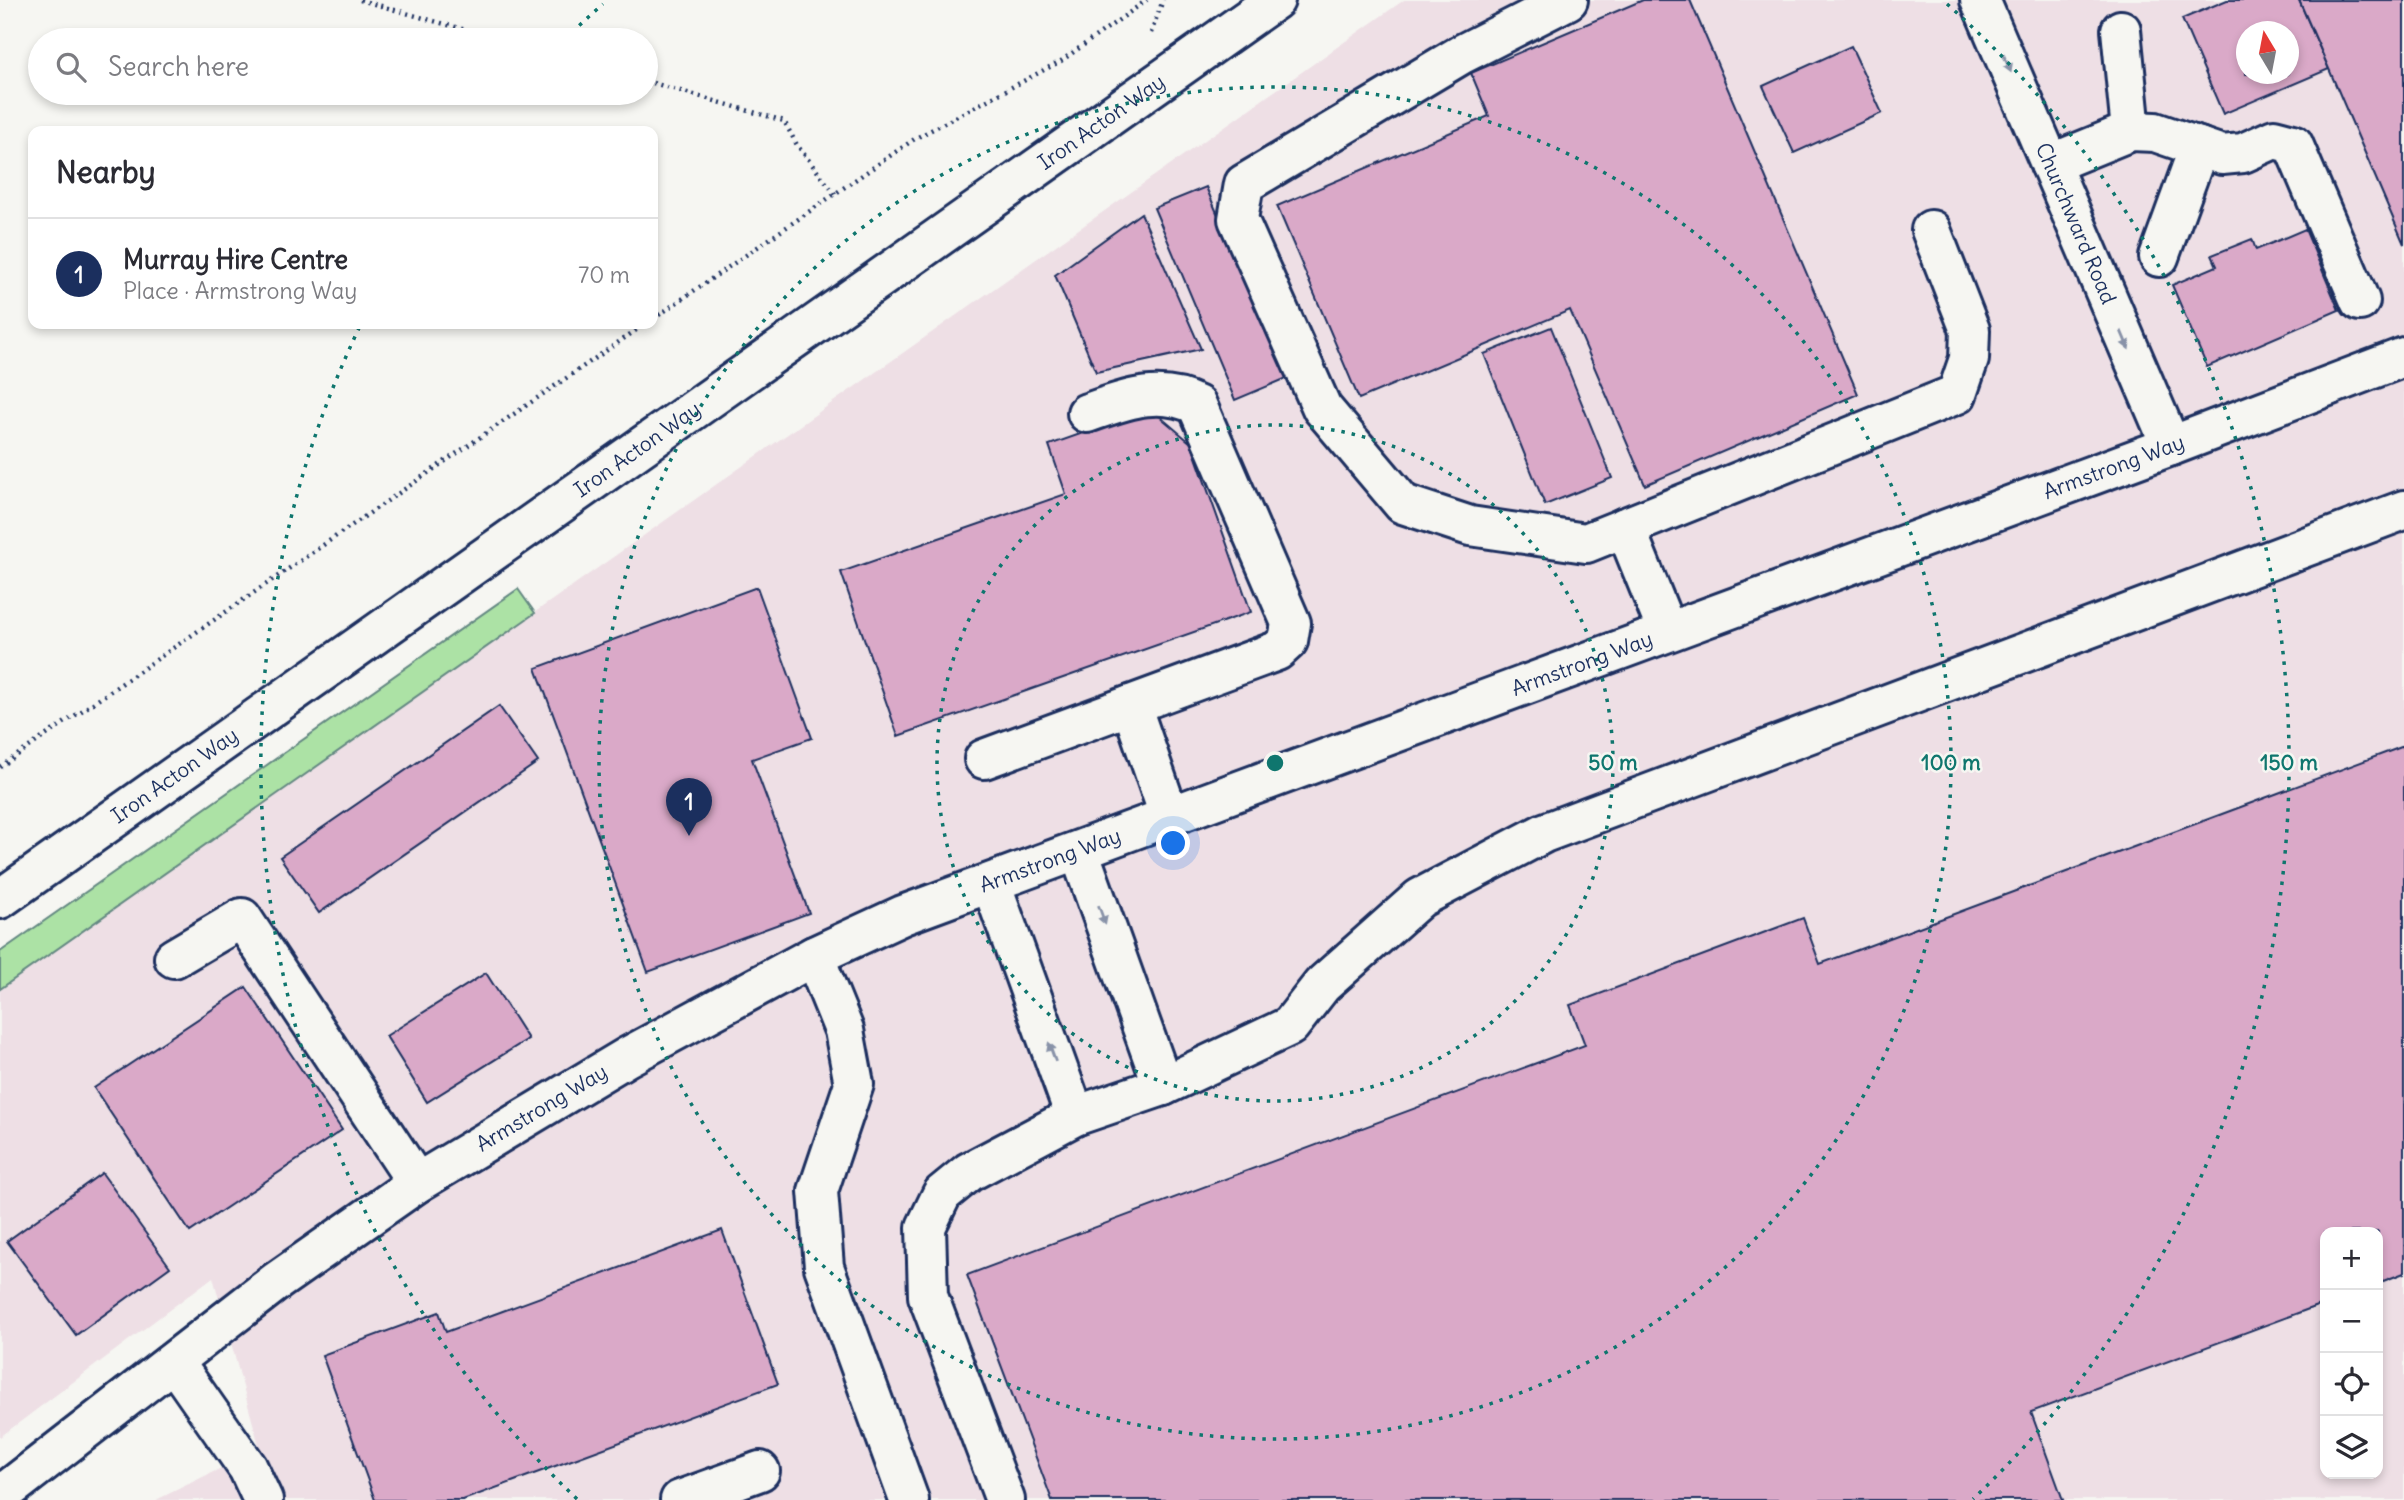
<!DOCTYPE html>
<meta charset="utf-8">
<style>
:root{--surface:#fff;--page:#f7f7f7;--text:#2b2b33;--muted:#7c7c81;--line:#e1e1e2;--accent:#1b2f5e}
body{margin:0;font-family:Delius,sans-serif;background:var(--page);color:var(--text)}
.controls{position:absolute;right:21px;bottom:21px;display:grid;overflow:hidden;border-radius:14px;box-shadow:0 4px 10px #0003}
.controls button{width:63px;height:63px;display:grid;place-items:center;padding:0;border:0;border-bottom:2px solid var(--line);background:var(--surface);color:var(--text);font:35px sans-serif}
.compass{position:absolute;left:2236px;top:21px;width:63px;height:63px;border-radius:50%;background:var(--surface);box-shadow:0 4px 10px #0003;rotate:350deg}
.you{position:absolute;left:1174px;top:844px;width:24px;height:24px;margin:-18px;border:5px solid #fff;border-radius:50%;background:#1a73e8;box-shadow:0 0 0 10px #1a73e833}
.badge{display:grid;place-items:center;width:46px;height:46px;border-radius:50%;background:var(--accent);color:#fff;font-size:23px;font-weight:700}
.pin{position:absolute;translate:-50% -58px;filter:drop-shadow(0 2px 4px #0008)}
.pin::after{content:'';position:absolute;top:37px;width:24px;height:21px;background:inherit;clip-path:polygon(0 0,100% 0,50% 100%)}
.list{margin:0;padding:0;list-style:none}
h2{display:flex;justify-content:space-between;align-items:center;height:91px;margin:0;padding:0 28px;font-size:30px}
h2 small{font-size:23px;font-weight:400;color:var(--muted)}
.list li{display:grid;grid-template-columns:46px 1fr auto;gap:21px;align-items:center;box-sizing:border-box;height:112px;padding:0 28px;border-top:2px solid var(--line)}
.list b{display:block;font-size:26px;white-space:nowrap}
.list p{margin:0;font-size:23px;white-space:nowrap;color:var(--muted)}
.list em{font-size:23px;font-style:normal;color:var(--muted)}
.icon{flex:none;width:38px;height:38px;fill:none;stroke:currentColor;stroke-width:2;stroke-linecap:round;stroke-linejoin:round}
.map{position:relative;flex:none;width:2404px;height:1500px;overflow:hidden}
.search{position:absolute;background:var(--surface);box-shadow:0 4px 10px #0003;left:28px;top:28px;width:630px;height:77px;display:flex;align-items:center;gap:18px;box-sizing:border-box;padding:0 24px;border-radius:38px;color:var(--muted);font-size:26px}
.panel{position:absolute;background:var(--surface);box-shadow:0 4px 10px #0003;left:28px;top:126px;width:630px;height:203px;border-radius:14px}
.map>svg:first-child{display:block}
</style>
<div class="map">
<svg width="2404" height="1500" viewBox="0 0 2404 1500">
<rect width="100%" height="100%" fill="#f6f6f2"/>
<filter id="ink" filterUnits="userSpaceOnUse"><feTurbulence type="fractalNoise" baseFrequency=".0143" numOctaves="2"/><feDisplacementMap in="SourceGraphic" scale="14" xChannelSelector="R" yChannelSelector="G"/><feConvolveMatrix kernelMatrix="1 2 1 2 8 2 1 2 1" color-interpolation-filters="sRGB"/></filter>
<g filter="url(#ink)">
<!-- built -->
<path fill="#eedfe5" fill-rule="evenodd" d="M1404,0H2404V1500H156L260,1449L213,1277L0,1437V989ZM2246,32H2288V74H2246ZM2325,1232H2378V1474H2325Z"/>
<!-- green -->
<polygon fill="#ace2a5" stroke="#648882" stroke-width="2" points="518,589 535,613 0,989 0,952"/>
<!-- building -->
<g fill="#daa9c8" stroke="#1b2f5e" stroke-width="2" fill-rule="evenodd">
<polygon points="1643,0 1690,0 1858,394 1645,485 1570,310 1359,399 1277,206 1489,116 1471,73"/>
<path d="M2227,0H2299L2329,69L2223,114L2182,19ZM2246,32H2288V74H2246Z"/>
<polygon points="2299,0 2404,0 2404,244 2329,69"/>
<polygon points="1851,46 1882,113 1794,153 1763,86"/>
<polygon points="1206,187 1287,378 1235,400 1154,208"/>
<polygon points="1141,213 1201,349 1096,372 1055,275"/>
<polygon points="2305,229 2339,310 2207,367 2172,285 2217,266 2212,255 2252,239 2256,250"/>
<polygon points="1551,327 1612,478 1545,505 1484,354"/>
<polygon points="1151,409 1191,443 1251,612 898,736 841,572 1066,494 1049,445"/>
<polygon points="757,587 812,738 752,759 809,913 648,972 536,668"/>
<polygon points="499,706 538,762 319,913 280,857"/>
<polygon points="2404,746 2404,1273 2378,1283 2378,1232 2325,1232 2325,1303 2031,1412 2063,1500 1052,1500 967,1275 1585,1045 1570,1005 1803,918 1820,964"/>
<polygon points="486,973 528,1039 427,1102 386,1036"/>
<polygon points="246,987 342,1130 190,1232 94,1088"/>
<polygon points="102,1173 170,1267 76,1335 7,1241"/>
<polygon points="722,1230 778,1384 463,1500 375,1500 322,1355 439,1312 446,1332"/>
</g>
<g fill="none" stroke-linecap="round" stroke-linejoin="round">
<!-- minor casing -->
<g stroke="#1b2f5e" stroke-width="44">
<g id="minor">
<polyline points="1568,0 1462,54 1244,184 1238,219 1322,408 1403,504 1470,526 1586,543 1957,394 1969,359 1970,330 1931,230"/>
<path id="s1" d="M1980,0L2171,446"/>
<polyline points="2121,30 2131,131"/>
<polyline points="2050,164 2131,131 2155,132 2222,155 2243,153 2274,139 2293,144 2360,301"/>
<polyline points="2159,257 2199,147"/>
<polyline points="1625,527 1667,631"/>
<polyline points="1131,705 1170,818"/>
<path d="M984,759L1277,651L1288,641L1291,623L1197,405C1158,386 1125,400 1087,413"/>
<polyline points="1079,851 1163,1086"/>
<polyline points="991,883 1075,1116"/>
<polyline points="814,956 844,1030 854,1084 818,1191 824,1267 909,1500"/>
<polyline points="174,958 242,918 417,1183"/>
<polyline points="174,1362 248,1468 263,1500"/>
<path id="s2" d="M0,1496L277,1281L417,1183L627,1057L814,956L903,915L2171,446L2404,357"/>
<polyline points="680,1500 760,1471"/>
<polyline points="1005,1500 928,1296 926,1227 942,1194 969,1172 1075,1116 1163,1086 1290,1026 1322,985 1420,898 1544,833 2404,510"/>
</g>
</g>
<!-- major casing -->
<g stroke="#1b2f5e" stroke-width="44">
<g id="major">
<path id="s3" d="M0,899L1275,0"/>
</g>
</g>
<!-- path -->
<g stroke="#1b2f5e" stroke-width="4.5" stroke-dasharray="2 5" stroke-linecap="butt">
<polyline points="360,0 501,40"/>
<polyline points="1151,33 1163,0"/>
<polyline points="646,81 784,121 797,145 835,194"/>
<polyline points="653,319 916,138 1061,61 1147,0"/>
<polyline points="0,767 645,324"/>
</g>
<!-- minor -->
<use href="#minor" stroke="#f6f6f2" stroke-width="38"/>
<!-- major -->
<use href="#major" stroke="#f6f6f2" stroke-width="38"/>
</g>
<!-- one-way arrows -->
<defs><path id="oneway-solid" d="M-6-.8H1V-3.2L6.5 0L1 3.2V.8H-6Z" transform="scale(1.75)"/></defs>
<g fill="#8892a8">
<use href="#oneway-solid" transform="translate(2007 63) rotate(67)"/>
<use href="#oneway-solid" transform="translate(2125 340) rotate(67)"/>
<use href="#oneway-solid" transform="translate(1102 915) rotate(70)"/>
<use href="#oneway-solid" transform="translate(1052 1052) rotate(-110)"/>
</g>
</g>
<!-- distance rings -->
<g fill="none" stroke="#0f766e" stroke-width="3.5" stroke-dasharray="3.5 7">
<circle cx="1275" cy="763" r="338"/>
<circle cx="1275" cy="763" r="676"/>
<path d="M577 1499A1014 1014 0 0 1 360 326M564 40A1014 1014 0 0 1 603 4M1947 4A1014 1014 0 0 1 1973 1499"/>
</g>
<g text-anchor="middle" stroke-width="5" stroke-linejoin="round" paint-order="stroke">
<!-- street labels -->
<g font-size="21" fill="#1b2f5e" stroke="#f6f6f2">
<text dy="7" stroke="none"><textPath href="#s3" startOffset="1348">Iron Acton Way</textPath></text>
<text dy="7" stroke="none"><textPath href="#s1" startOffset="243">Churchward Road</textPath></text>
<text dy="7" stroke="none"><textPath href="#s3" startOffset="780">Iron Acton Way</textPath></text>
<text dy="7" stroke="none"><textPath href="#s2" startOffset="2368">Armstrong Way</textPath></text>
<text dy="7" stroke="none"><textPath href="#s2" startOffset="1801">Armstrong Way</textPath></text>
<text dy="7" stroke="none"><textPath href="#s3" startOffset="214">Iron Acton Way</textPath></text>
<text dy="7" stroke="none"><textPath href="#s2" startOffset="1234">Armstrong Way</textPath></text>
<text dy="7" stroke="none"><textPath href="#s2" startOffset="667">Armstrong Way</textPath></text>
</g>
</g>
<circle cx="1275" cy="763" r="10" fill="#0f766e" stroke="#f6f6f2" stroke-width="3.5"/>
<g font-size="21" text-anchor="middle" font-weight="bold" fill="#0f766e" stroke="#f6f6f2" stroke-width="5" stroke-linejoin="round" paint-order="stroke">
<text x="1613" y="770">50 m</text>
<text x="1951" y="770">100 m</text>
<text x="2289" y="770">150 m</text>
</g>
</svg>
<div class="controls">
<button>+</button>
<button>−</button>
<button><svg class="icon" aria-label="locate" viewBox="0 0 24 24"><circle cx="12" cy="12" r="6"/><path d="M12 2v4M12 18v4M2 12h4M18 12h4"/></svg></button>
<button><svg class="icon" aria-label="layers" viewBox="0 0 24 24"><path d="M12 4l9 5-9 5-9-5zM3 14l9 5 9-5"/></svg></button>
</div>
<svg class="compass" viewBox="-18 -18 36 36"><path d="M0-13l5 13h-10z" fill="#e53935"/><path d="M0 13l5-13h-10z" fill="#7c7c81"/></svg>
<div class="you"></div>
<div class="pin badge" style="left:689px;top:836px">1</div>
<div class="search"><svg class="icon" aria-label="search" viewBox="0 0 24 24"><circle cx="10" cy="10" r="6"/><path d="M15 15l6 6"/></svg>Search here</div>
<section class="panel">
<h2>Nearby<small></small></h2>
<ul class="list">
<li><span class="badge">1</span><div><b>Murray Hire Centre</b><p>Place · Armstrong Way</p></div><em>70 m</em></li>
</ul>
</section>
</div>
